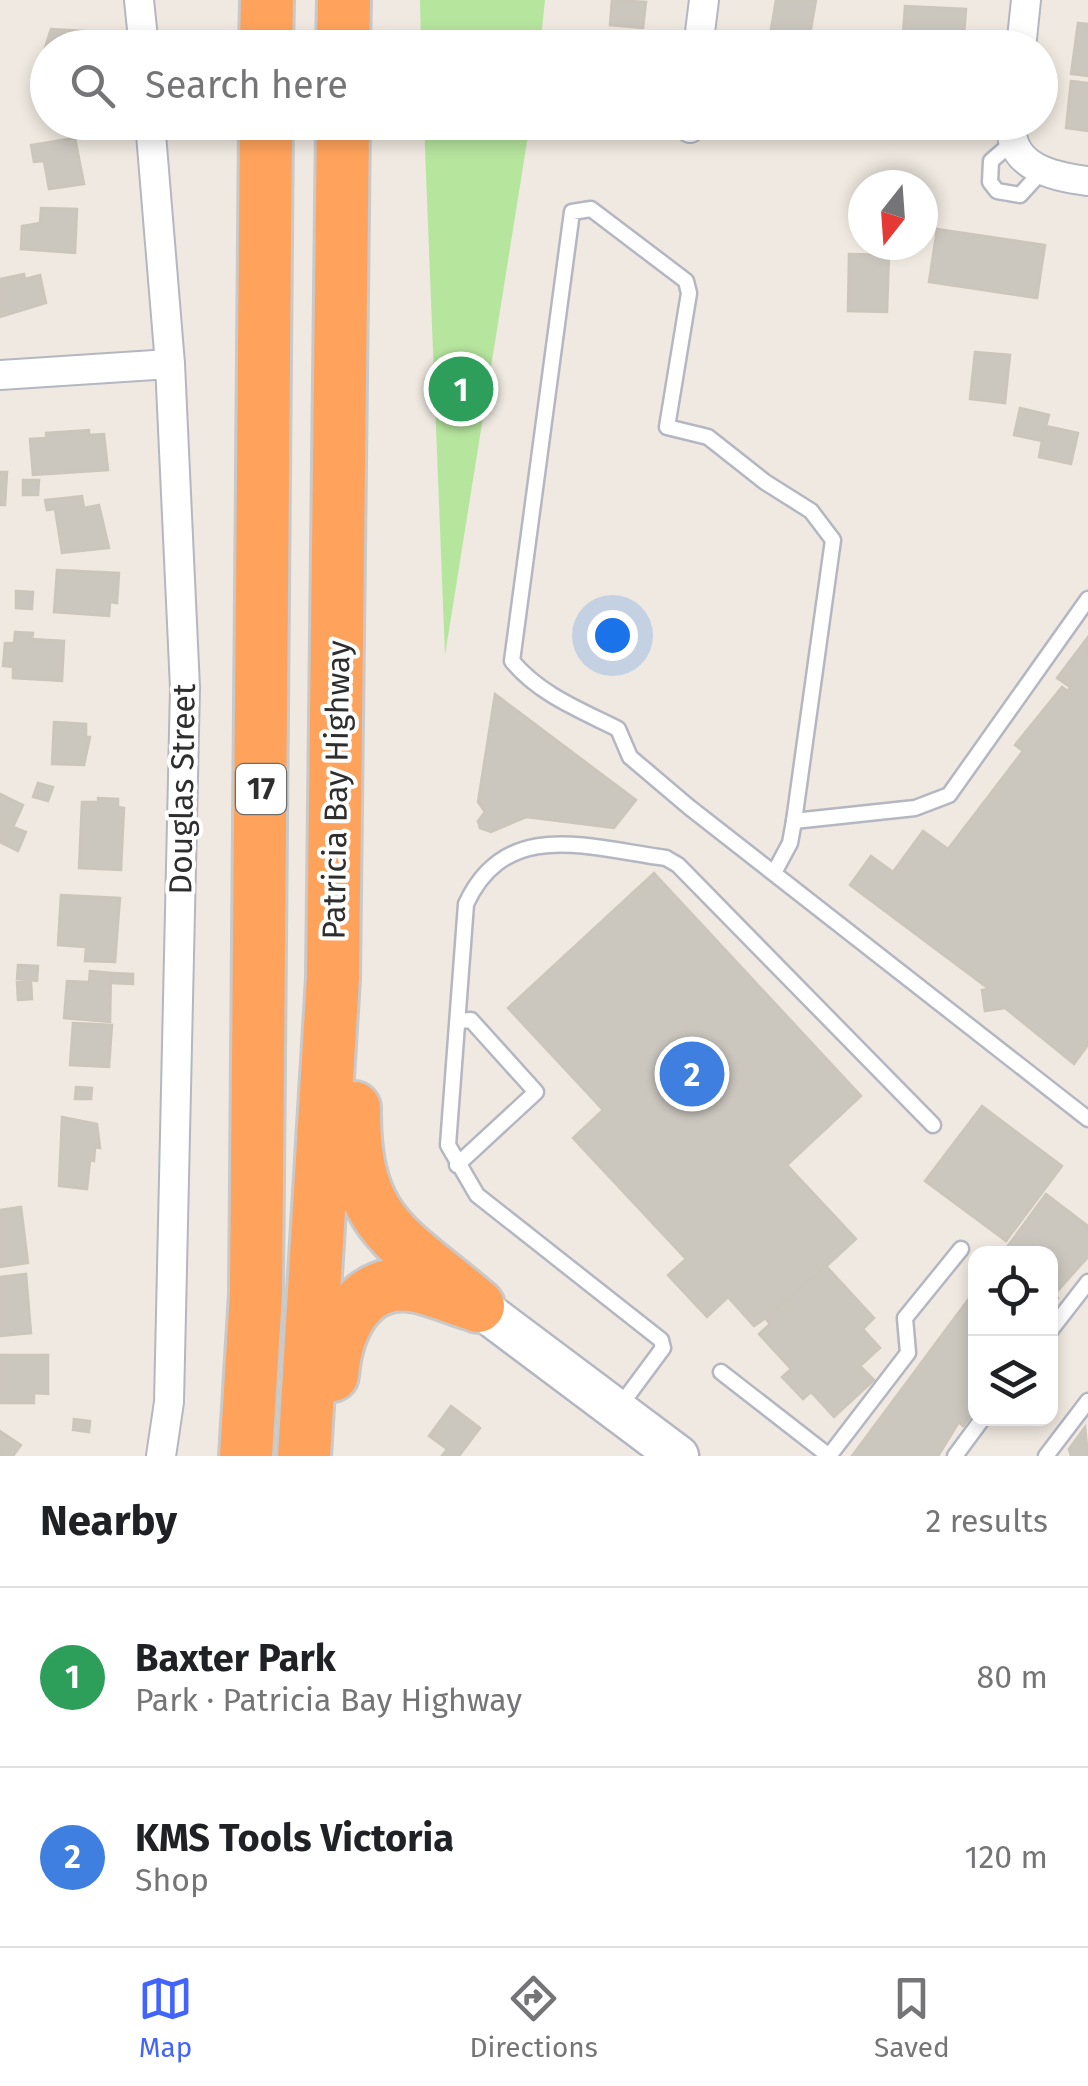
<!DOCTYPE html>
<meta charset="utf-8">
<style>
:root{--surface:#fff;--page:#f6f6f6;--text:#202124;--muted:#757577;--line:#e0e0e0;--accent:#4264fb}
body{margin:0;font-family:"Fira Sans",sans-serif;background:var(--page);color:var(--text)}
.controls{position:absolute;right:30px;bottom:30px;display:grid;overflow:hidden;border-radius:20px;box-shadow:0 5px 15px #0003}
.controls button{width:90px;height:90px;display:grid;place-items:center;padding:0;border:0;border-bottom:2px solid var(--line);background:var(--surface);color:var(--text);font:50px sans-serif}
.compass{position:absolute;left:848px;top:170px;width:90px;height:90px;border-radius:50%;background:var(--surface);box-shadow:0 5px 15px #0003;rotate:197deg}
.you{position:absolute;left:612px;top:635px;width:35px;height:35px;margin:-25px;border:8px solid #fff;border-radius:50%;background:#1a73e8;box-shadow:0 0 0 15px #1a73e833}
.badge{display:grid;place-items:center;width:65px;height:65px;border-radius:50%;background:var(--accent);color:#fff;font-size:32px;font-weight:700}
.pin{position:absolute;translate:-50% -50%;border:5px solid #fff;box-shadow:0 2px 10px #0006}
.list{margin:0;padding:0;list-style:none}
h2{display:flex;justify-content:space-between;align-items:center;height:130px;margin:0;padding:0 40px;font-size:42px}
h2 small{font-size:32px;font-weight:400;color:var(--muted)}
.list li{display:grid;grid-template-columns:65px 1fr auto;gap:30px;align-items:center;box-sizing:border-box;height:180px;padding:0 40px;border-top:2px solid var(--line)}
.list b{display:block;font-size:38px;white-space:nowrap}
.list p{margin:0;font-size:32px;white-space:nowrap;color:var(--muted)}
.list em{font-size:32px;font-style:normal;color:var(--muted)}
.icon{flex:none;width:55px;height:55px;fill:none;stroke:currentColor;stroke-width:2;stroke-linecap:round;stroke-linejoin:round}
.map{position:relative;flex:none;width:1088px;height:1456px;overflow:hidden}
.search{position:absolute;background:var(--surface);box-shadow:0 5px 15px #0003;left:30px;right:30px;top:30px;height:110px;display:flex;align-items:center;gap:25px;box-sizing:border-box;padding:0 35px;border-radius:55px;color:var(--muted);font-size:38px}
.sheet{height:490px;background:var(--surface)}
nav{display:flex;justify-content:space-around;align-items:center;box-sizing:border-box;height:140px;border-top:2px solid var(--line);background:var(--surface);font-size:28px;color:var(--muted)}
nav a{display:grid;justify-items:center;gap:5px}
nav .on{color:var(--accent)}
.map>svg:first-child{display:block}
</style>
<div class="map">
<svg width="1088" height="1456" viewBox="0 0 1088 1456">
<rect width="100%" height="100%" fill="#efe9e1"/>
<!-- green -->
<g fill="#b6e59e">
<polygon points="420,0 545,0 540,47 421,47"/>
<polygon points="424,123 530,123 445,655"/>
</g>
<!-- building -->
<g fill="#cbc7bf" stroke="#cbc5ba" stroke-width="2.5">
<polygon points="612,0 646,2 643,28 610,25"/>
<polygon points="776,0 816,0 808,46 769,41"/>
<polygon points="905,6 966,9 963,48 902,48"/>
<polygon points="1078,23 1088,24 1088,76 1071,74"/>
<polygon points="51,29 84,31 83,48 45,48"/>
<polygon points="579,39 639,46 639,48 578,48"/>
<polygon points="1071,81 1088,83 1088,131 1066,128"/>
<polygon points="75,138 84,184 49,189 44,161 34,162 31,145"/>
<polygon points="41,208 77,209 75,253 21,249 22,226 40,223"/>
<polygon points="937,229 1045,245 1037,298 929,282"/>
<polygon points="849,254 889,255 887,312 848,311"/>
<polygon points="24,274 25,279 40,275 46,303 0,317 0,279"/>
<polygon points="975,352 1010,355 1005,403 970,399"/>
<polygon points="1020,408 1049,415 1046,426 1078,433 1071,464 1039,457 1042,441 1014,435"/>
<polygon points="89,430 89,435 104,434 108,470 33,475 30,439 46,438 46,433"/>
<polygon points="0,472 7,472 5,505 0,505"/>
<polygon points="23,480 39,480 38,495 23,495"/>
<polygon points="82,496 84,508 99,505 109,548 62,553 55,509 47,510 45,500"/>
<polygon points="57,570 119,573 117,603 110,602 109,616 54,612"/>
<polygon points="16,591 33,592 32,609 16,608"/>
<polygon points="15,632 33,633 32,639 64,641 62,681 13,678 13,667 3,666 5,643 14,643"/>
<polygon points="1088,637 1088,1045 1074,1064 1005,1008 985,1011 982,990 989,989 850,885 871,856 893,872 923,831 948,849 1023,751 1015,745 1062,687 1068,691 1070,687 1057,678"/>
<polygon points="495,694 636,800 614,828 526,817 491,832 480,828 478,821 485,812 478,802"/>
<polygon points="54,722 86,724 86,737 90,737 84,765 52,764"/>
<polygon points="38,783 53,787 48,801 33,797"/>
<polygon points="0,794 23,805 13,827 26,832 18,851 0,842"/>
<polygon points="98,798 118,799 118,807 124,808 121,870 79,868 82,802 98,802"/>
<polygon points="654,873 861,1096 787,1165 856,1239 782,1307 754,1326 728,1297 707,1317 668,1275 686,1259 573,1138 603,1110 508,1008"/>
<polygon points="61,895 120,898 115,962 85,961 86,947 58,945"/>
<polygon points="18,965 38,966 37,981 17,979"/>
<polygon points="90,971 111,973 110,1022 64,1018 67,981 89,982"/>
<polygon points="113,973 133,974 133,984 112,983"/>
<polygon points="17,982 31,982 32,999 18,1000"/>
<polygon points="73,1023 112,1025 109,1067 70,1065"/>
<polygon points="76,1087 92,1088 91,1099 75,1099"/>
<polygon points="982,1106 1062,1166 1006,1241 925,1181"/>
<polygon points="62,1117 97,1124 100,1148 95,1147 94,1161 90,1160 87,1189 59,1186"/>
<polygon points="1046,1194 1088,1226 1088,1257 1054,1295 1058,1298 1050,1308 1050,1254 1002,1254"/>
<polygon points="21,1207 28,1263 0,1267 0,1210"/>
<polygon points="826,1266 874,1318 863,1329 880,1348 860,1366 874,1380 834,1417 811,1392 803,1399 782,1377 791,1369 759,1334 770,1324 765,1318"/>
<polygon points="26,1274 31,1333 0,1336 0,1277"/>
<polygon points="976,1289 976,1409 963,1426 959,1422 938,1456 852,1456"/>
<polygon points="0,1355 48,1355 48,1394 34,1393 34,1403 0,1403"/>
<polygon points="451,1406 480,1428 459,1456 442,1456 447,1449 429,1436"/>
<polygon points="74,1419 90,1421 89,1432 73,1430"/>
<polygon points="1085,1427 1088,1456 1071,1456 1069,1449"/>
<polygon points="0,1431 21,1445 13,1456 0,1456"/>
</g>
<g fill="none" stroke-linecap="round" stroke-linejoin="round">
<!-- service casing -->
<g stroke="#b4b7c1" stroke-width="19">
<g id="service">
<polyline points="1013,142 991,161 990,182 997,191 1020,195 1041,172"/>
<polyline points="794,821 915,808 949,795 1088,599"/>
<path d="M775,871L790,843L794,821L833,540L811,511L765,482L708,437L667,427L689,293L686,281L591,209L572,212L512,661C539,694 580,710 618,729L630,757L689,807L1088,1119"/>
<polyline points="457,1165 536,1092 471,1020 458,1021"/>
<polyline points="1050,1331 1088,1282"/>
<polyline points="721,1372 829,1456 908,1353 905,1318 961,1249"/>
<path d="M620,1406L663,1348L661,1340L477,1195L448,1145L466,904C506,817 590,848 666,858L678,865L933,1125"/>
<polyline points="955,1456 983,1418"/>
<polyline points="1046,1456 1088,1401"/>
</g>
</g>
<!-- minor casing -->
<g stroke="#b4b7c1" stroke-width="32">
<g id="minor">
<polyline points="139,0 144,48"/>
<polyline points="698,48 704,0"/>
<polyline points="1021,48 1026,0"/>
<polyline points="150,122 170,364 185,688 169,1402 161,1456"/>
<path d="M1012,122C1007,167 1054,177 1088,181"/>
<polyline points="690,128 690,122"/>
<polyline points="0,375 170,364"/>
</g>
</g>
<!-- secondary casing -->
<g stroke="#b4b7c1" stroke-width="45">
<polyline id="secondary" points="478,1306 678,1456"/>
</g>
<!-- motorway casing -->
<g stroke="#c9c9c9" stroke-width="58">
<g id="motorway">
<polyline points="266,48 267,0"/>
<polyline points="343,48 344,0"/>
<path d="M354,1108C353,1225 397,1237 478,1306"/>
<path d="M332,1375C336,1329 359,1275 417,1286C435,1290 452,1297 470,1303"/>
<polyline points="246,1456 256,1294 266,122"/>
<polyline points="304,1456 333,978 343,122"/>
</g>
</g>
<!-- service -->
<use href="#service" stroke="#fff" stroke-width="14"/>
<!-- minor -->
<use href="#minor" stroke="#fff" stroke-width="28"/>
<!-- secondary -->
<use href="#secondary" stroke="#fff" stroke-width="40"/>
<!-- motorway -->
<use href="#motorway" stroke="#ffa35c" stroke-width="52"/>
</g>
<g text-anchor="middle" stroke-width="8" stroke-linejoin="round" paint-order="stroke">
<!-- shield labels -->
<rect fill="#fff" stroke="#6d6d6d" stroke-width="2.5" x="236" y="764" width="50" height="50" rx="8"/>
<g font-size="30" font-weight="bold" fill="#2e2e2e">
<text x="261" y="799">17</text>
</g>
<!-- street labels -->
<g font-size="32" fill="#2e2e2e" stroke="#fff">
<text transform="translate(182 789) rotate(-89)" y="11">Douglas Street</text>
<text transform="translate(336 790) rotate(-89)" y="11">Patricia Bay Highway</text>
</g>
</g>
</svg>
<div class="controls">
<button><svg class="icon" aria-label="locate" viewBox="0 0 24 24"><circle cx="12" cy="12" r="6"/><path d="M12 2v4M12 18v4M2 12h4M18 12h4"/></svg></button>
<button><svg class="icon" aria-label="layers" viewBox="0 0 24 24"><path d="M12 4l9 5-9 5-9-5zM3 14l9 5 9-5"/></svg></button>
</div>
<svg class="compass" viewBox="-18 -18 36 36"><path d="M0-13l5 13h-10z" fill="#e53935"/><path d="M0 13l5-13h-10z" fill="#757577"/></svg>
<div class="you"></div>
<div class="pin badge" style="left:461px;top:389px;background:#2e9e5b">1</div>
<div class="pin badge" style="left:692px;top:1074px;background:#3f7fe0">2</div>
<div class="search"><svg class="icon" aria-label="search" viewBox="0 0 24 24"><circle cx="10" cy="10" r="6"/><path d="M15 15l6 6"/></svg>Search here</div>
</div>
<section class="sheet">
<h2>Nearby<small>2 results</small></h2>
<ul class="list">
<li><span class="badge" style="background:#2e9e5b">1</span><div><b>Baxter Park</b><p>Park · Patricia Bay Highway</p></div><em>80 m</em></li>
<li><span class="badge" style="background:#3f7fe0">2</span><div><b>KMS Tools Victoria</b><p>Shop</p></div><em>120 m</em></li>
</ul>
</section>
<nav>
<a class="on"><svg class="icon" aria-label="map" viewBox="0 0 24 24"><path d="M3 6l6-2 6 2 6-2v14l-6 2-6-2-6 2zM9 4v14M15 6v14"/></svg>Map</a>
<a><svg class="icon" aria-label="directions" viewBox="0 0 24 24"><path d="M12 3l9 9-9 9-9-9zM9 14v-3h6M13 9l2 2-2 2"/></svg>Directions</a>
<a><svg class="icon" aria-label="saved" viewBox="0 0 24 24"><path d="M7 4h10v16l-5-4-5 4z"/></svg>Saved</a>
</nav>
